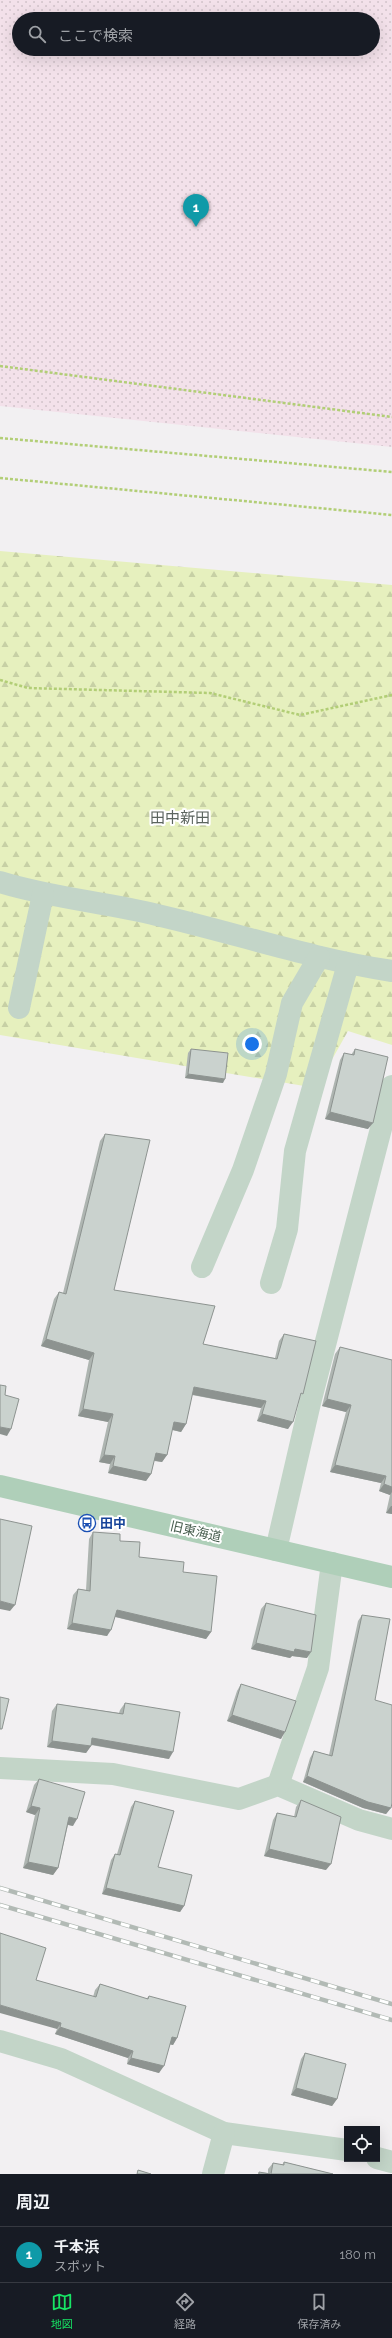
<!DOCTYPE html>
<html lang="ja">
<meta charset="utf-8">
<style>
:root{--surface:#171b24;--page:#20242c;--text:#f1f3f6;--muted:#9ea1a6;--line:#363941;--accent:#17e464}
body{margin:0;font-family:Raleway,"Noto Sans JP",sans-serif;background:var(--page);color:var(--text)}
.controls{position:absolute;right:12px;bottom:12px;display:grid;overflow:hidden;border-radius:0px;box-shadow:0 4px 16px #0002}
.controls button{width:36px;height:36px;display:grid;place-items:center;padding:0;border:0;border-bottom:1px solid var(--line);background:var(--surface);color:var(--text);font:20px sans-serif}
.you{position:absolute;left:252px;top:1044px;width:14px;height:14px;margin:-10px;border:3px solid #fff;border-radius:50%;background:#1a73e8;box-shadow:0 0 0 6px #1a73e833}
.badge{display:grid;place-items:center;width:26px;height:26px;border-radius:50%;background:var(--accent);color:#fff;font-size:13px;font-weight:700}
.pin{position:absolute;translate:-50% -33px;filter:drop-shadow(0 1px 2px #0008)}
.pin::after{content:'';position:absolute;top:21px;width:14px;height:12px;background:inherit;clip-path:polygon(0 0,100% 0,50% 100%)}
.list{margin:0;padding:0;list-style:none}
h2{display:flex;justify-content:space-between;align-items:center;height:52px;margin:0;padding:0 16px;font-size:17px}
h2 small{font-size:13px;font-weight:400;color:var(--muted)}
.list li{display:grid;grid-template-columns:26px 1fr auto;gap:12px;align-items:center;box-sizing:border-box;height:56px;padding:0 16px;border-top:1px solid var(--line)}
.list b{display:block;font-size:15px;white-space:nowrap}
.list p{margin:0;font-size:13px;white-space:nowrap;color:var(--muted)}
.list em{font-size:13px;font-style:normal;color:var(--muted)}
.icon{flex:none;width:22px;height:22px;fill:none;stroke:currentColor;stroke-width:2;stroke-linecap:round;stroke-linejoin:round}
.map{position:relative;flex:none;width:392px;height:2174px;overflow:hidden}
.search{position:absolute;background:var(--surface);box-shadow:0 4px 16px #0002;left:12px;right:12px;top:12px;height:44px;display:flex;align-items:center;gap:10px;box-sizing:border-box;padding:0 14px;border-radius:22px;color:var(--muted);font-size:15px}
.sheet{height:108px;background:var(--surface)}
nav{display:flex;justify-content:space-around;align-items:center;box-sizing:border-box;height:56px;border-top:1px solid var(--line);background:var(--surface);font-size:11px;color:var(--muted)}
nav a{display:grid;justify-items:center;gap:2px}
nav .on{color:var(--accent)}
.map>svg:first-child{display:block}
</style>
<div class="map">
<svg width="392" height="2174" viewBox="0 0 392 2174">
<defs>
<pattern id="forest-firs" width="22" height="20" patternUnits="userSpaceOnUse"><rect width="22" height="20" fill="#e6f0be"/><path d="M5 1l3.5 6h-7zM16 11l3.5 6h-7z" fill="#c7d0a5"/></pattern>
<pattern id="sand-dots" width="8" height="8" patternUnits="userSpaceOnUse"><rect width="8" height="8" fill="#f3e1ea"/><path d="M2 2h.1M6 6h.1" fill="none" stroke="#d2c3ca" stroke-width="1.8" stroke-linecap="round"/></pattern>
</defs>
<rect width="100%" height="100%" fill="#f2f0f2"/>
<!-- forest -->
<polygon fill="url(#forest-firs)" points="0,551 392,585 392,1045 348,1031 316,1088 0,1035"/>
<!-- sand -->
<path fill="url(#sand-dots)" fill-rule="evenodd" d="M0,0H392V447L0,406ZM19,19H373V49H19Z"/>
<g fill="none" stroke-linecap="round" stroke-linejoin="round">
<!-- path -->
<g stroke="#b2ce76" stroke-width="2.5" stroke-dasharray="3 2" stroke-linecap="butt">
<polyline points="0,366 392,417"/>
<polyline points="0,438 392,472"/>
<polyline points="0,478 392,515"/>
<polyline points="0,680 28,688 210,693 300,715 392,695"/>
</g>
<!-- minor -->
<g stroke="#c3d5c8" stroke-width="22">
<path d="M0,882C51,898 105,902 157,915C235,933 312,959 392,971"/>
<polyline points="19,1008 43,894"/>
<polyline points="202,1267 243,1170 276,1074 292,1003 319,957"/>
<polyline points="271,1283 287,1229 295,1151 348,964"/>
<polyline points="276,1550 310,1403 392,1086"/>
<polyline points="0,1768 113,1774 239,1799 278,1785 359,1820 392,1829"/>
<polyline points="278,1785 318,1668 332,1563"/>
<polyline points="0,2041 61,2059 224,2133 347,2150"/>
<polyline points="377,2158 392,2162"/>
<polyline points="213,2174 224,2133"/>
</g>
<!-- major -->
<polyline stroke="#afcfb9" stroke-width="22" points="0,1486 392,1577"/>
<!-- rail casing -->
<g stroke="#b2bab5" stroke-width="4.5">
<g id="rail">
<polyline points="0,1888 392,2004"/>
<polyline points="0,1905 392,2020"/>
</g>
</g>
<!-- rail -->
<use href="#rail" stroke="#fff" stroke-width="3" stroke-dasharray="9" stroke-linecap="butt"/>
</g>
<!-- wall -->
<g fill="#aeb5b1">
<polygon points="191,1049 223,1083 185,1078 188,1053"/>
<polygon points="355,1049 368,1129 325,1119 340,1060 344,1053 351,1055"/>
<polygon points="105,1134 114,1290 203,1344 275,1358 279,1341 284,1334 300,1398 288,1429 257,1421 261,1408 192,1395 186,1424 181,1432 172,1430 167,1455 162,1462 154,1461 151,1474 146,1481 108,1473 110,1464 99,1462 108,1422 78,1416 89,1360 41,1346 54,1299 59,1292 63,1293 100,1141"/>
<polygon points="340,1347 392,1360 392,1514 386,1513 390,1495 379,1491 381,1483 330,1472 346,1412 322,1406 335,1354"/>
<polygon points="93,1532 120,1541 139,1557 183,1572 211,1632 206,1639 115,1617 107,1636 67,1629 73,1595 78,1589 86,1590 89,1539"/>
<polygon points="266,1603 307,1658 292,1656 290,1658 251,1649 261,1609"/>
<polygon points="362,1615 391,1807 386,1814 363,1808 303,1782 310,1758 314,1751 329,1755 358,1621"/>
<polygon points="241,1684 281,1739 227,1721 237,1691"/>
<polygon points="125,1703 169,1759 91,1745 91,1746 86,1753 47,1747 52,1711 57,1704 119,1713 120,1710"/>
<polygon points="39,1779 73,1826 68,1825 58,1868 53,1875 23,1868 35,1815 26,1812 34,1785"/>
<polygon points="301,1800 326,1870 264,1856 273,1820 277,1813 294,1817 296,1807"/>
<polygon points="135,1801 158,1867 184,1906 180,1912 102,1894 111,1860 115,1854 117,1854 131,1807"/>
<polygon points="36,1980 93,1997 95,1990 100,1984 146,1999 149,1996 177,2038 173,2045 170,2044 159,2073 127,2064 128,2058 55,2034 57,2029"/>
<polygon points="305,2053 337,2099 332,2106 291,2095 301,2059"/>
<polygon points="284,2162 333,2174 258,2174 259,2172 268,2173 268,2169 273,2163 282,2165"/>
</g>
<!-- shaded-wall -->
<g fill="#8d9390">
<polygon points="188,1074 225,1079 223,1083 185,1078"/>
<polygon points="330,1112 373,1123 368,1129 325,1119"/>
<polygon points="46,1339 94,1353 89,1360 41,1346"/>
<polygon points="194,1387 266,1401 261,1408 189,1394"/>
<polygon points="327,1399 351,1405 346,1412 322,1406"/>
<polygon points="83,1409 113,1414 108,1422 78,1416"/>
<polygon points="262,1414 293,1422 288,1429 257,1421"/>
<polygon points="174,1422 186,1424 181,1432 169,1429"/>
<polygon points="0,1427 11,1429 7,1436 0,1434"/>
<polygon points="156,1453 167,1455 162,1462 151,1460"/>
<polygon points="104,1455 115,1456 110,1464 99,1462"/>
<polygon points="335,1465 386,1476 381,1483 330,1472"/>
<polygon points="113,1466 151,1474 146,1481 108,1473"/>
<polygon points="384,1484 392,1487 392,1492 390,1495 379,1491"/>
<polygon points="391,1506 392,1506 392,1514 386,1513"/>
<polygon points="0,1601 15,1605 10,1611 0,1609"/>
<polygon points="117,1610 211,1632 206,1639 112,1616"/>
<polygon points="72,1623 111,1630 107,1636 67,1629"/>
<polygon points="256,1643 295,1649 311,1652 307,1658 292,1656 290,1658 251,1649"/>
<polygon points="232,1715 285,1732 281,1739 227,1721"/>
<polygon points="92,1738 173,1752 169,1759 88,1744"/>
<polygon points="52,1741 91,1746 86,1753 47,1747"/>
<polygon points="307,1776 391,1808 386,1814 363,1808 303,1782"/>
<polygon points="31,1806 40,1808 35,1815 26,1812"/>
<polygon points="69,1817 77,1819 73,1826 65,1824"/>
<polygon points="269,1849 331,1864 326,1870 264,1856"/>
<polygon points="28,1862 58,1868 53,1875 23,1868"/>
<polygon points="106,1888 184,1906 180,1912 102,1894"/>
<polygon points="0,2005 61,2023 57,2029 0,2013"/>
<polygon points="60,2027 133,2051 128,2058 55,2034"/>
<polygon points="172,2037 177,2038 173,2045 168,2044"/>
<polygon points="131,2058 164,2066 159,2073 127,2064"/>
<polygon points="296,2088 337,2099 332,2106 291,2095"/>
</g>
<!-- building -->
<g fill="#cad2ce" stroke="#8d9390">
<polygon points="191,1049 228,1053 225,1079 188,1074"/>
<polygon points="355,1049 388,1057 373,1123 330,1112 344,1053 354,1055"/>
<polygon points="105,1134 150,1140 114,1290 215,1306 203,1344 277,1359 284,1334 316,1341 303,1394 301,1393 293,1422 262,1414 266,1401 194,1387 186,1424 174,1422 167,1455 156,1453 151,1474 113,1466 115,1456 104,1455 113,1414 83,1409 94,1353 46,1339 59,1292 66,1294"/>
<polygon points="340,1347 392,1360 392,1487 384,1484 386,1476 335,1465 351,1405 327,1399"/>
<polygon points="0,1385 6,1386 5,1395 19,1399 11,1429 0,1427"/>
<polygon points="0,1519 32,1526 15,1605 0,1601"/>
<polygon points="93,1532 120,1534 120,1541 140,1542 139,1557 184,1562 183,1572 217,1576 211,1632 117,1610 111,1630 72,1623 78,1589 90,1591"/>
<polygon points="266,1603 316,1615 311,1652 295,1649 294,1652 256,1643"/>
<polygon points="362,1615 390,1619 375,1700 392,1705 392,1803 391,1808 368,1802 307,1776 314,1751 332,1756"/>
<polygon points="241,1684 296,1701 285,1732 232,1715"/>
<polygon points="0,1697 9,1699 2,1729 0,1729"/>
<polygon points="125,1703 180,1712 173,1752 92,1738 91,1746 52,1741 57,1704 123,1714"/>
<polygon points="39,1779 85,1792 77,1819 69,1817 58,1868 28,1862 40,1808 31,1806"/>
<polygon points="301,1800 341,1817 331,1864 269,1849 277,1813 296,1817"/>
<polygon points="135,1801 174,1811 158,1867 192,1875 184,1906 106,1888 115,1854 120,1855"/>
<polygon points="0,1933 46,1948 36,1980 96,1997 100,1984 148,1999 149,1996 186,2006 177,2038 172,2037 164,2066 131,2058 133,2051 60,2027 61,2023 0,2005"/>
<polygon points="305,2053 346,2064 337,2099 296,2088"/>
<polygon points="284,2162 333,2174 271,2174 273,2163 284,2165"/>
<polygon points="138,2170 151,2174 137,2174"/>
<polygon points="259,2172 270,2174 259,2174"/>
</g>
<!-- icons -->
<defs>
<g id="bus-ring" transform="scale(0.9)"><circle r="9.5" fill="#fff" stroke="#1a4fb4" stroke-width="1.5"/><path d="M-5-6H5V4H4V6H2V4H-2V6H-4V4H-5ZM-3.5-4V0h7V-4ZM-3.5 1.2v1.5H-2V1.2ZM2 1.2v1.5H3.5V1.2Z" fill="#1a4fb4"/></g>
</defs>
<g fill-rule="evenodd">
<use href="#bus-ring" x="87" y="1523"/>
</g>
<g text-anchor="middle" stroke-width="4" stroke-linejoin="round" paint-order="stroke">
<!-- transit labels -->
<g font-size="13" font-weight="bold" fill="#164399" stroke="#fff" text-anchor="start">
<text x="100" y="1528">田中</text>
</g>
<!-- street labels -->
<g font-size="13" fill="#475d4e" stroke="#fff">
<text transform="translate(196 1531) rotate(13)" y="5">旧東海道</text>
</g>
<!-- quarter labels -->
<g font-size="15" fill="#5c655f" stroke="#fff">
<text x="180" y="823">田中新田</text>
</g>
</g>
</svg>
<div class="controls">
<button><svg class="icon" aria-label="locate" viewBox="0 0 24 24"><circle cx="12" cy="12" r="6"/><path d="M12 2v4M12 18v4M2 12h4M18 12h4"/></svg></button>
</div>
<div class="you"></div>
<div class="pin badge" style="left:196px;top:227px;background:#0f9aa8">1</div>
<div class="search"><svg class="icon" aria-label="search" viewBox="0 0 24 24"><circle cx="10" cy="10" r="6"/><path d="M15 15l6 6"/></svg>ここで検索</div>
</div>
<section class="sheet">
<h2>周辺<small></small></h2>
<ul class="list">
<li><span class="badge" style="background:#0f9aa8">1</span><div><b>千本浜</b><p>スポット</p></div><em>180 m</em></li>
</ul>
</section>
<nav>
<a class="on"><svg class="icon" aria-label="map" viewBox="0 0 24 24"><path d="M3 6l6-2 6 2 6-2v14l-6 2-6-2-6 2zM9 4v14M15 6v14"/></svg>地図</a>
<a><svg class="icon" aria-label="directions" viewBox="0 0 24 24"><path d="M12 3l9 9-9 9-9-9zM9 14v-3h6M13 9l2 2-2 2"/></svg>経路</a>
<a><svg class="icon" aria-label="saved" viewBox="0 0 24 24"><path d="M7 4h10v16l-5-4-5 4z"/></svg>保存済み</a>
</nav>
